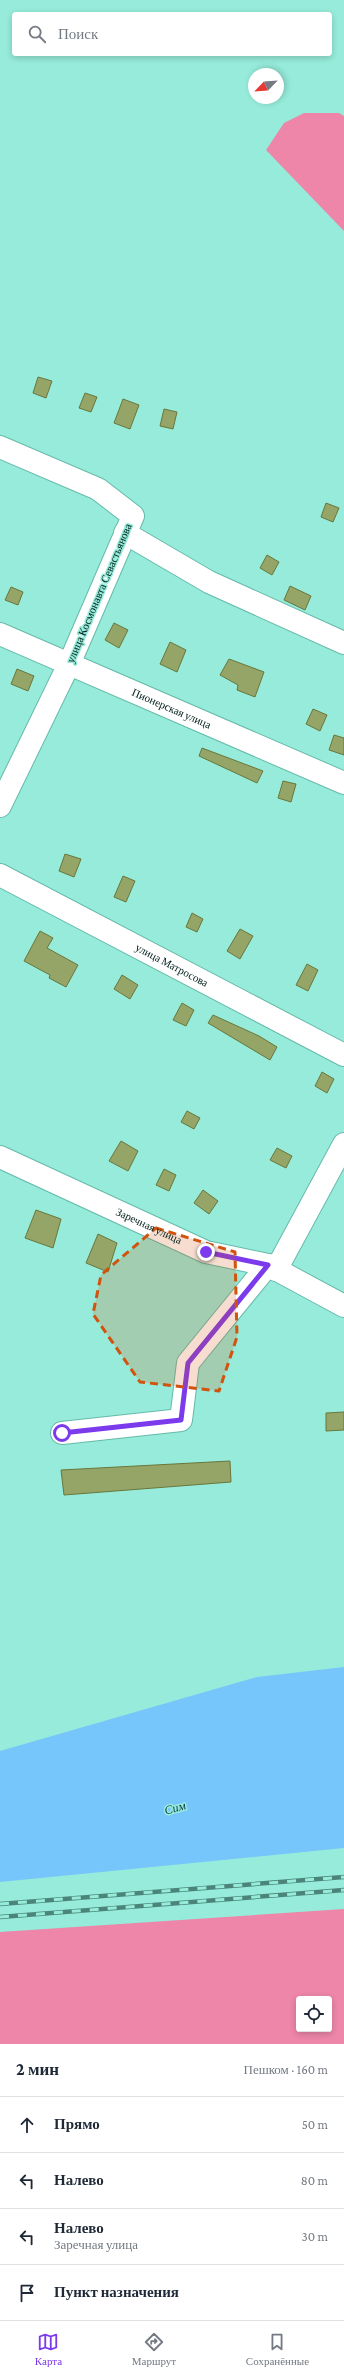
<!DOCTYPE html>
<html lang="ru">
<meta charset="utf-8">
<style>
:root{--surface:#fff;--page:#f2f2f3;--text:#1f2937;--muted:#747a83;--line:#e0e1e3;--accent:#7c3aed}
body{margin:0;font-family:"Crimson Pro",serif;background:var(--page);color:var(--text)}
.controls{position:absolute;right:12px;bottom:12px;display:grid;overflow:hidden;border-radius:4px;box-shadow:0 2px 6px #0003}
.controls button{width:36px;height:36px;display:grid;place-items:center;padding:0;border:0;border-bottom:1px solid var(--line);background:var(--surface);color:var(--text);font:20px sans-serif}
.compass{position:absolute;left:248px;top:68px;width:36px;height:36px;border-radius:50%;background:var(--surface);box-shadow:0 2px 6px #0003;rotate:245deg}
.stop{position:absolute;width:12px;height:12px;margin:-9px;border:3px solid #7c3aed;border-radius:50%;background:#fff}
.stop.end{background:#7c3aed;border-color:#fff;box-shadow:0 1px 4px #0008}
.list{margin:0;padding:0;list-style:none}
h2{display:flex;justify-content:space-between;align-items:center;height:52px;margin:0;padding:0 16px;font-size:17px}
h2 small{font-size:13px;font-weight:400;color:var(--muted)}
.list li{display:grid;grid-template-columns:26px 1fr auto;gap:12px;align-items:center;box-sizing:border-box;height:56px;padding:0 16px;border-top:1px solid var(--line)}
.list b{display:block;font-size:15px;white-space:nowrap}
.list p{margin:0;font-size:13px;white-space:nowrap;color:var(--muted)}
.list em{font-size:13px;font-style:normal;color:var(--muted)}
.icon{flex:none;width:22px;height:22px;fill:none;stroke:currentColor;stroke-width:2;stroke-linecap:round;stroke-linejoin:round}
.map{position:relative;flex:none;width:344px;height:2044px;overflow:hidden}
.search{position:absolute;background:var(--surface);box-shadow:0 2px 6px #0003;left:12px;right:12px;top:12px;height:44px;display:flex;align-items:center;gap:10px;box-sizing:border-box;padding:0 14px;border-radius:4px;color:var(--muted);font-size:15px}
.sheet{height:276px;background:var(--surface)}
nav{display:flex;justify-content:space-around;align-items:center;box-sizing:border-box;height:56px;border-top:1px solid var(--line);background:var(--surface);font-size:11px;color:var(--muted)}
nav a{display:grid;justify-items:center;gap:2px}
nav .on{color:var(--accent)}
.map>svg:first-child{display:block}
</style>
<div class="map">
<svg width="344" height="2044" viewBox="0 0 344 2044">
<rect width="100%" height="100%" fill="#96ebda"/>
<!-- green -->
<g fill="#ed86a8" fill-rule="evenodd">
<polygon points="304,113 339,113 344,116 344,231 266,150 284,123"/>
<path d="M344,1909V2044H0V1932ZM299,1999H329V2029H299Z"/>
</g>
<!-- water -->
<polygon fill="#77c6fb" points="344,1667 344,1848 0,1882 0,1751 257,1677"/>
<!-- building -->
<g fill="#95a467" stroke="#69773b">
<polygon points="38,377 52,381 46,398 33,393"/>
<polygon points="85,393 97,397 91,412 79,408"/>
<polygon points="123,399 139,405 130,429 114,423"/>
<polygon points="164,409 177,412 173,429 160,426"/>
<polygon points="326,503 339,508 333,522 321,517"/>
<polygon points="267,555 279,562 272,575 260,568"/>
<polygon points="290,586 311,596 305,610 284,600"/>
<polygon points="11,587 23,592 18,605 5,600"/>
<polygon points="114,623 128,630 119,648 105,640"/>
<polygon points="170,642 186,650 177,672 160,664"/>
<polygon points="229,659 264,672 255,697 237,690 238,685 220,675"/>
<polygon points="17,669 34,676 28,691 11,684"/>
<polygon points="313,709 327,715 320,731 306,724"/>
<polygon points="334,735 344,738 344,755 329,750"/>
<polygon points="202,748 263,771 257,783 199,756"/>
<polygon points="283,781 296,784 291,802 278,798"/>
<polygon points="65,854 81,859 74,877 59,871"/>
<polygon points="123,876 135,881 126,902 114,897"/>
<polygon points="192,913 203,919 197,932 186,927"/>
<polygon points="240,929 253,936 240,959 227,951"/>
<polygon points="40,931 53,938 47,948 78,965 66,987 49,978 50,975 24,961"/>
<polygon points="307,964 318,970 308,991 296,985"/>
<polygon points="122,975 138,985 130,999 114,989"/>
<polygon points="182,1003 194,1010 186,1026 173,1020"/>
<polygon points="213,1015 259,1036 277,1047 270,1060 208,1023"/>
<polygon points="322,1072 334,1079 327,1093 315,1086"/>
<polygon points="187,1111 200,1118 194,1129 181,1122"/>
<polygon points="121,1141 138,1151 128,1171 109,1161"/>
<polygon points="277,1148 292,1156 286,1168 270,1160"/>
<polygon points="164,1169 176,1175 169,1191 156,1185"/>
<polygon points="203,1190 218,1201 209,1214 194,1203"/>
<polygon points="36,1210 61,1219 53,1248 25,1238"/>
<polygon points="98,1234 117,1243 108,1272 86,1263"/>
<polygon points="344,1412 344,1430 326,1431 326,1413"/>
<polygon points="230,1461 231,1482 64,1495 61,1470"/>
</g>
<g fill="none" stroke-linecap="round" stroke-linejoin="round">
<!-- minor casing -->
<g stroke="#66baaa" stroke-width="24">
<g id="minor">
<polyline points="0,447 98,489 133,516 70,662 0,806"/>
<polyline points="125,533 209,582 344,643"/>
<path id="s1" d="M0,634L344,783"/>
<path id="s2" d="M0,1157L206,1252L268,1265L344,1306"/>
<polyline points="276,1270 344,1144"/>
<polyline points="62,1433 181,1420 188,1363 268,1265"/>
</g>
</g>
<!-- major casing -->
<g stroke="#66baaa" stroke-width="24">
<g id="major">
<path id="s3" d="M0,875L344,1055"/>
</g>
</g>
<!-- minor -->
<use href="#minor" stroke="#fff" stroke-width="22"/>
<!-- major -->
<use href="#major" stroke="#fff" stroke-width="22"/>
<!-- rail casing -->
<g stroke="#4b857a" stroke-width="4.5">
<g id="rail">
<polyline points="0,1904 344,1877"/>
<polyline points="0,1917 344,1890"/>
</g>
</g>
<!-- rail -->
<use href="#rail" stroke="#96ebda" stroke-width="3" stroke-dasharray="9" stroke-linecap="butt"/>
</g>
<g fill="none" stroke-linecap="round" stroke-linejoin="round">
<!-- route -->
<polyline stroke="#7c3aed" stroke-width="5" points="62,1433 181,1420 188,1363 268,1265 206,1252"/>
</g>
<!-- marked area -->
<path fill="#d1530d" fill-opacity="0.2" stroke="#d1530d" stroke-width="3" stroke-dasharray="8 5" stroke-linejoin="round" d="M156,1228L235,1252L237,1337L219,1391L140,1382L93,1314L101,1275Z"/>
<g text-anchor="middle" stroke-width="3" stroke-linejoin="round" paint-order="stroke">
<!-- street labels -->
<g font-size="11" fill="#001f1a" stroke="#96ebda">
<text transform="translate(99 593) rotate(-67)" y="4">улица Космонавта Севастьянова</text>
<text dy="4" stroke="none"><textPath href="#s1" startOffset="187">Пионерская улица</textPath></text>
<text dy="4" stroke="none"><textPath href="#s3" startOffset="194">улица Матросова</textPath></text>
<text dy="4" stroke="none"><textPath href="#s2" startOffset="164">Заречная улица</textPath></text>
</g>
<!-- water labels -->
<g font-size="12" font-style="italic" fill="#093751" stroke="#96ebda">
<text transform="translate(175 1808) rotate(-16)" y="4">Сим</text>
</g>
</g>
</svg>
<div class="controls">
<button><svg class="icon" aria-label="locate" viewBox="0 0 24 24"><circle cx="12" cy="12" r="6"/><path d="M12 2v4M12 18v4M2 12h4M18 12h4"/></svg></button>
</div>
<svg class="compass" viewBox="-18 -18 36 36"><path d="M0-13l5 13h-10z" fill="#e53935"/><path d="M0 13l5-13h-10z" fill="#747a83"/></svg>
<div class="stop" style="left:62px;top:1433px"></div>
<div class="stop end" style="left:206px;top:1252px"></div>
<div class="search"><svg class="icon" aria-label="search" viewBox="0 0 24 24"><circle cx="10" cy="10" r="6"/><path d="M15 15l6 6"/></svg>Поиск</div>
</div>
<section class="sheet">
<h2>2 мин<small>Пешком · 160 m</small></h2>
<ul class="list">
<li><svg class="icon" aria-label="ahead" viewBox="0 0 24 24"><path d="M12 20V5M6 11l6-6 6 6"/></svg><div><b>Прямо</b></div><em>50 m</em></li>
<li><svg class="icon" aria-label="left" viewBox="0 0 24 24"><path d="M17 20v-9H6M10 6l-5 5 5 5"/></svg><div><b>Налево</b></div><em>80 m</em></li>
<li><svg class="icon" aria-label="left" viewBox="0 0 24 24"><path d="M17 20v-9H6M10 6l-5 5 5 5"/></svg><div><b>Налево</b><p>Заречная улица</p></div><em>30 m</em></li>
<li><svg class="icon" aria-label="arrive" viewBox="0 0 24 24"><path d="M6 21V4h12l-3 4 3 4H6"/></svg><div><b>Пункт назначения</b></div></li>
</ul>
</section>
<nav>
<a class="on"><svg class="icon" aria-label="map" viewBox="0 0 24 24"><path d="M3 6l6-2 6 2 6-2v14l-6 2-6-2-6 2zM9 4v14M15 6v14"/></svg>Карта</a>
<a><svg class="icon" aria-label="directions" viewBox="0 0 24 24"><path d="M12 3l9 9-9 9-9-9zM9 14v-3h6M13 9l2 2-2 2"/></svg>Маршрут</a>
<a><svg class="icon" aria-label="saved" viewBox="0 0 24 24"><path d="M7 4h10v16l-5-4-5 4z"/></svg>Сохранённые</a>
</nav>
